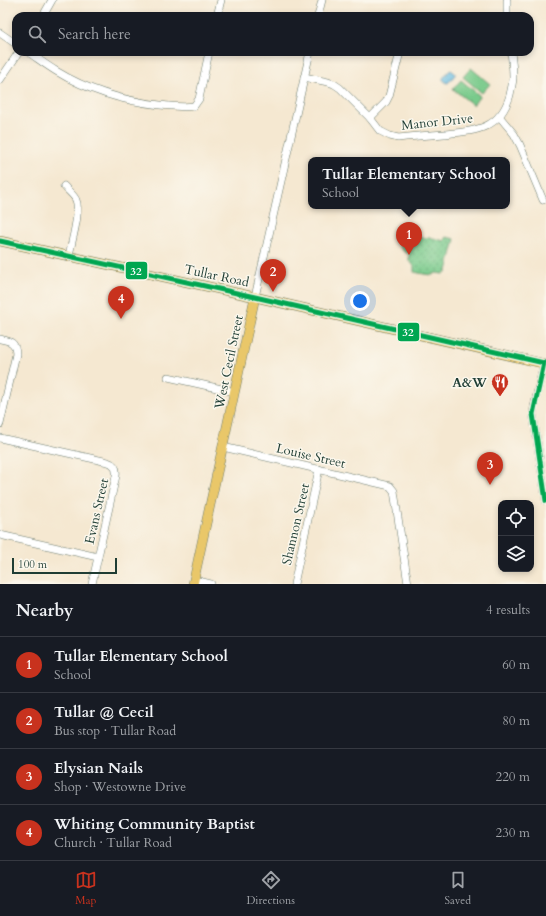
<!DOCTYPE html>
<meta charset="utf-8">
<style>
:root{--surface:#171b24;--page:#242831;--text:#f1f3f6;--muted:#9ea1a6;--line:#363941;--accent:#c8321e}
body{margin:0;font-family:Cardo,serif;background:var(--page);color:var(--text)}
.controls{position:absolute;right:12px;bottom:12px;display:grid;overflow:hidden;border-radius:8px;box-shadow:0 2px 6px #0003}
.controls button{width:36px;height:36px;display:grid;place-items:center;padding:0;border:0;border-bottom:1px solid var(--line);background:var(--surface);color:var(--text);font:20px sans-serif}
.scale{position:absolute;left:12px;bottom:10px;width:105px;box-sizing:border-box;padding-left:4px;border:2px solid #1f3d34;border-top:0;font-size:11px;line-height:14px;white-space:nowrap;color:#1f3d34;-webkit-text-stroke:3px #fbf7ec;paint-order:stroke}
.you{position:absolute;left:360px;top:301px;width:14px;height:14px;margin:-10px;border:3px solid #fff;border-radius:50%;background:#1a73e8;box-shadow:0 0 0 6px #1a73e833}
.badge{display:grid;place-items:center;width:26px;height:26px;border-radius:50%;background:var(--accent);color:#fff;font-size:13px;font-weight:700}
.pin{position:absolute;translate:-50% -33px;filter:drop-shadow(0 1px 2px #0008)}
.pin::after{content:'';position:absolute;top:21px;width:14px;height:12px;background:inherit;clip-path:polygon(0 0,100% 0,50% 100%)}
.popup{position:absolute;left:308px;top:157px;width:202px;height:52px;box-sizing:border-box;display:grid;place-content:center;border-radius:8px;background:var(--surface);filter:drop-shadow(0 1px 3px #0005);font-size:13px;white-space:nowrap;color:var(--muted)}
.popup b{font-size:15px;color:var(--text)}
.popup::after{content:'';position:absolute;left:50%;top:100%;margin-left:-8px;border:8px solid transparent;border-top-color:var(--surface)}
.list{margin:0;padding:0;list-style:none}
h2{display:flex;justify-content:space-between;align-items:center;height:52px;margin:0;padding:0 16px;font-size:17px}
h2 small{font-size:13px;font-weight:400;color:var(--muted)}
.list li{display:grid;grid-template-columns:26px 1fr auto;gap:12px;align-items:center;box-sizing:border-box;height:56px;padding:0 16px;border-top:1px solid var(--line)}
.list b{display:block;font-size:15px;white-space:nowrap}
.list p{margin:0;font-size:13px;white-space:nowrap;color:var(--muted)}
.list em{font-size:13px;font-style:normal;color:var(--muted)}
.icon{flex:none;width:22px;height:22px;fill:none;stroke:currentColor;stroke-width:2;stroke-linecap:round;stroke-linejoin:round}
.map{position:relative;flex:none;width:546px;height:584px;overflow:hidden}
.search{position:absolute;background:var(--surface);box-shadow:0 2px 6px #0003;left:12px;right:12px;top:12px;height:44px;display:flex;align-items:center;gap:10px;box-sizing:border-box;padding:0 14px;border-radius:12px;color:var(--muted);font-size:15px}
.sheet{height:276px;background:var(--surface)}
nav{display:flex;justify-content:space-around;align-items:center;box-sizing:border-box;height:56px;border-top:1px solid var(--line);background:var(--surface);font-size:11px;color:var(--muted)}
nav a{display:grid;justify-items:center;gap:2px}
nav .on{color:var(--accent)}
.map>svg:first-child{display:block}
</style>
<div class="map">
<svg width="546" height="584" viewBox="0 0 546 584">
<defs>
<pattern id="park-dots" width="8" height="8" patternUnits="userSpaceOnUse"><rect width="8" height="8" fill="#79ca8b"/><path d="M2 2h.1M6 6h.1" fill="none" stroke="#63a572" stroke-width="1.8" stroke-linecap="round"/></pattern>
</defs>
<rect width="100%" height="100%" fill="#fbf7ec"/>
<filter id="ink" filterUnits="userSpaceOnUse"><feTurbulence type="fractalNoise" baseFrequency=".025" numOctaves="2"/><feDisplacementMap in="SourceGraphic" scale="8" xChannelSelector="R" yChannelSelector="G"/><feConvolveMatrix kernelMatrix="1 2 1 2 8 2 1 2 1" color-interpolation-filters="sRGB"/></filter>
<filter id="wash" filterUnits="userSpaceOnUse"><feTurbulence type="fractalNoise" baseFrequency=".012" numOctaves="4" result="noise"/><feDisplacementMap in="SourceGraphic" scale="16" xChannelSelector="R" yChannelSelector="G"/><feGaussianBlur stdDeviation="0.9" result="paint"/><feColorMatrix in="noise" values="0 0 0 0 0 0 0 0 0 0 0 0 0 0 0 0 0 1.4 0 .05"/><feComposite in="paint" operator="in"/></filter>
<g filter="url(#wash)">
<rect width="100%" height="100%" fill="#f5e8d1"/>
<!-- park -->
<path fill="url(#park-dots)" stroke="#4c8460" d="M405,229L418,237L433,238L444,241L446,237L455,239L447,271L443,274L436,273L433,275L424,274L414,272V266L409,261V254C406,252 402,251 400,248C397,241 401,233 405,229Z"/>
<!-- pitch -->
<g fill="#79ca8b" stroke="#4c8460">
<polygon points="471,68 490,84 482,93 463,77"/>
<polygon points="461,80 480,96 473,105 453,89"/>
</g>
<!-- water -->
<polygon fill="#64b9e0" stroke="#427b8a" points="451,70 455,73 455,75 448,83 447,83 443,80 443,78 449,71"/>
</g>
<g filter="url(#ink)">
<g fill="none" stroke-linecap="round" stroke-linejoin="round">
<!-- minor casing -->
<g stroke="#6a796b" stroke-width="8">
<g id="minor">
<polyline points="43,16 52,0"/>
<polyline points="217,16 221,0"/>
<polyline points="318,16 322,0"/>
<polyline points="507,16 507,0"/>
<polyline points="0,33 16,44"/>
<path d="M28,52C37,58 46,65 56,71C87,90 124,101 160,105C171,106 183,108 194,106L199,99L209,52"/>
<path d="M304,77L328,82L334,84L340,88L370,118L380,131L390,136L398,138C413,136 429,135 444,134C475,131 500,130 510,95C511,89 513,83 513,77C513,69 512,60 511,52"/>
<polyline points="0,80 19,52"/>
<polyline points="499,116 514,134 520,145 543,200"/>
<polyline points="370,118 386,102 389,96 400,52"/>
<path d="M64,186C68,191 74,195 76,200C81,212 71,243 69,256"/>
<polyline points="255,297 310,52"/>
<path d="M0,339C10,341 16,342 16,354L0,424"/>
<polyline points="544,363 534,407 533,414 546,501"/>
<polyline points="168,377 235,392"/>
<path d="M0,438L108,462C115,464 117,469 116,476L92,584"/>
<polyline points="223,447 390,486 394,491 408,584"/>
<polyline points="0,535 98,557"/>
<polyline points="194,580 211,584"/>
<polyline points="294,584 319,469"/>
</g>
</g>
<!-- major casing -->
<g stroke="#6a796b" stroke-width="10">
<g id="major">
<polyline points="0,241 255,297 546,364"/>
<polyline points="193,584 255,297"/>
</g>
</g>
<!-- minor -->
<use href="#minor" stroke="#fff" stroke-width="7"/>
<!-- major -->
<use href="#major" stroke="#e9c769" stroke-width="9"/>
<!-- bus-1 casing -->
<g stroke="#fbf7ec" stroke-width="8">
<g id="bus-1">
<polyline points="0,241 255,297 544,363"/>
<polyline points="544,363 533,414 546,501"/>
</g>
</g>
<!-- bus-1 -->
<use href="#bus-1" stroke="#00a651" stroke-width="5"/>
</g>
</g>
<!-- icons -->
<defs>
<g id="restaurant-pin" transform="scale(0.9)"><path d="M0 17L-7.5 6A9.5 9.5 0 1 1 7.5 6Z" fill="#c8321e" stroke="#fbf7ec"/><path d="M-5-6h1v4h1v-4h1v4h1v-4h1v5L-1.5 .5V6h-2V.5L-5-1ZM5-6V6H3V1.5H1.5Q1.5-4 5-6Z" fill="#fff"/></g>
</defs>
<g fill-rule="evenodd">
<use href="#restaurant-pin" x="500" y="382"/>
</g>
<g text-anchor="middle" stroke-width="3" stroke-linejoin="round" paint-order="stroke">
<!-- street labels -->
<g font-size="13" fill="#1f3d34" stroke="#fbf7ec">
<text transform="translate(437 121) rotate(-6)" y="5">Manor Drive</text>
<text transform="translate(217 275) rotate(12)" y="5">Tullar Road</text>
<text transform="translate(228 362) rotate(-78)" y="5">West Cecil Street</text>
<text transform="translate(311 455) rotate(13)" y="5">Louise Street</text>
<text transform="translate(96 511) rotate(-77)" y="5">Evans Street</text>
<text transform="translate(295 524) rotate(-77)" y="5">Shannon Street</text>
</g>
<!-- poi labels -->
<g font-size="13" font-weight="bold" fill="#1f3d34" stroke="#fbf7ec" text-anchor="end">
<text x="487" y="387">A&amp;W</text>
</g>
</g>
<g stroke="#fbf7ec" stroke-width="1.5">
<rect x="125" y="261" width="23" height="19" rx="4" fill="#00a651"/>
<rect x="397" y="322" width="23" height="20" rx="4" fill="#00a651"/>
</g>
<g font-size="11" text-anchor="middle" font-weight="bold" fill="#fff">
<text x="136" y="275">32</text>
<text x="408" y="336">32</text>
</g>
</svg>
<div class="controls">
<button><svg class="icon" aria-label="locate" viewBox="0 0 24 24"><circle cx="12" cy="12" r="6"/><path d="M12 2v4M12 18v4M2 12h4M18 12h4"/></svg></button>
<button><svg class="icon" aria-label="layers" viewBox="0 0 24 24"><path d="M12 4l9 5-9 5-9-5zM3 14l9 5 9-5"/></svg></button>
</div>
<div class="scale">100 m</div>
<div class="you"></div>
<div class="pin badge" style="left:409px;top:255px">1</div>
<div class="popup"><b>Tullar Elementary School</b>School</div>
<div class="pin badge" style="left:273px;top:292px">2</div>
<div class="pin badge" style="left:490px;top:485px">3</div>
<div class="pin badge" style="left:121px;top:319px">4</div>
<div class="search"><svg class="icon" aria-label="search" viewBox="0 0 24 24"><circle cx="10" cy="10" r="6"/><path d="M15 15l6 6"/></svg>Search here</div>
</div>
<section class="sheet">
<h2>Nearby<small>4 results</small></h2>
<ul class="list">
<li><span class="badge">1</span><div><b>Tullar Elementary School</b><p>School</p></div><em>60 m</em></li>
<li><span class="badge">2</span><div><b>Tullar @ Cecil</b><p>Bus stop · Tullar Road</p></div><em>80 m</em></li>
<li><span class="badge">3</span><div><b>Elysian Nails</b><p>Shop · Westowne Drive</p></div><em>220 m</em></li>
<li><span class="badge">4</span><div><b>Whiting Community Baptist</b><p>Church · Tullar Road</p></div><em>230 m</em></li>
</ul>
</section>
<nav>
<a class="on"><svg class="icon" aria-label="map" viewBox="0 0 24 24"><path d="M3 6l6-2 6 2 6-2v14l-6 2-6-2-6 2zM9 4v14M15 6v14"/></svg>Map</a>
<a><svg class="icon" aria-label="directions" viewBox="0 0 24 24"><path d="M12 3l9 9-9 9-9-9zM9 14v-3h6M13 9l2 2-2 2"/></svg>Directions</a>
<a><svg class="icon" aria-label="saved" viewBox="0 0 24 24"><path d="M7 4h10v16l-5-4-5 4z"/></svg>Saved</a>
</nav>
